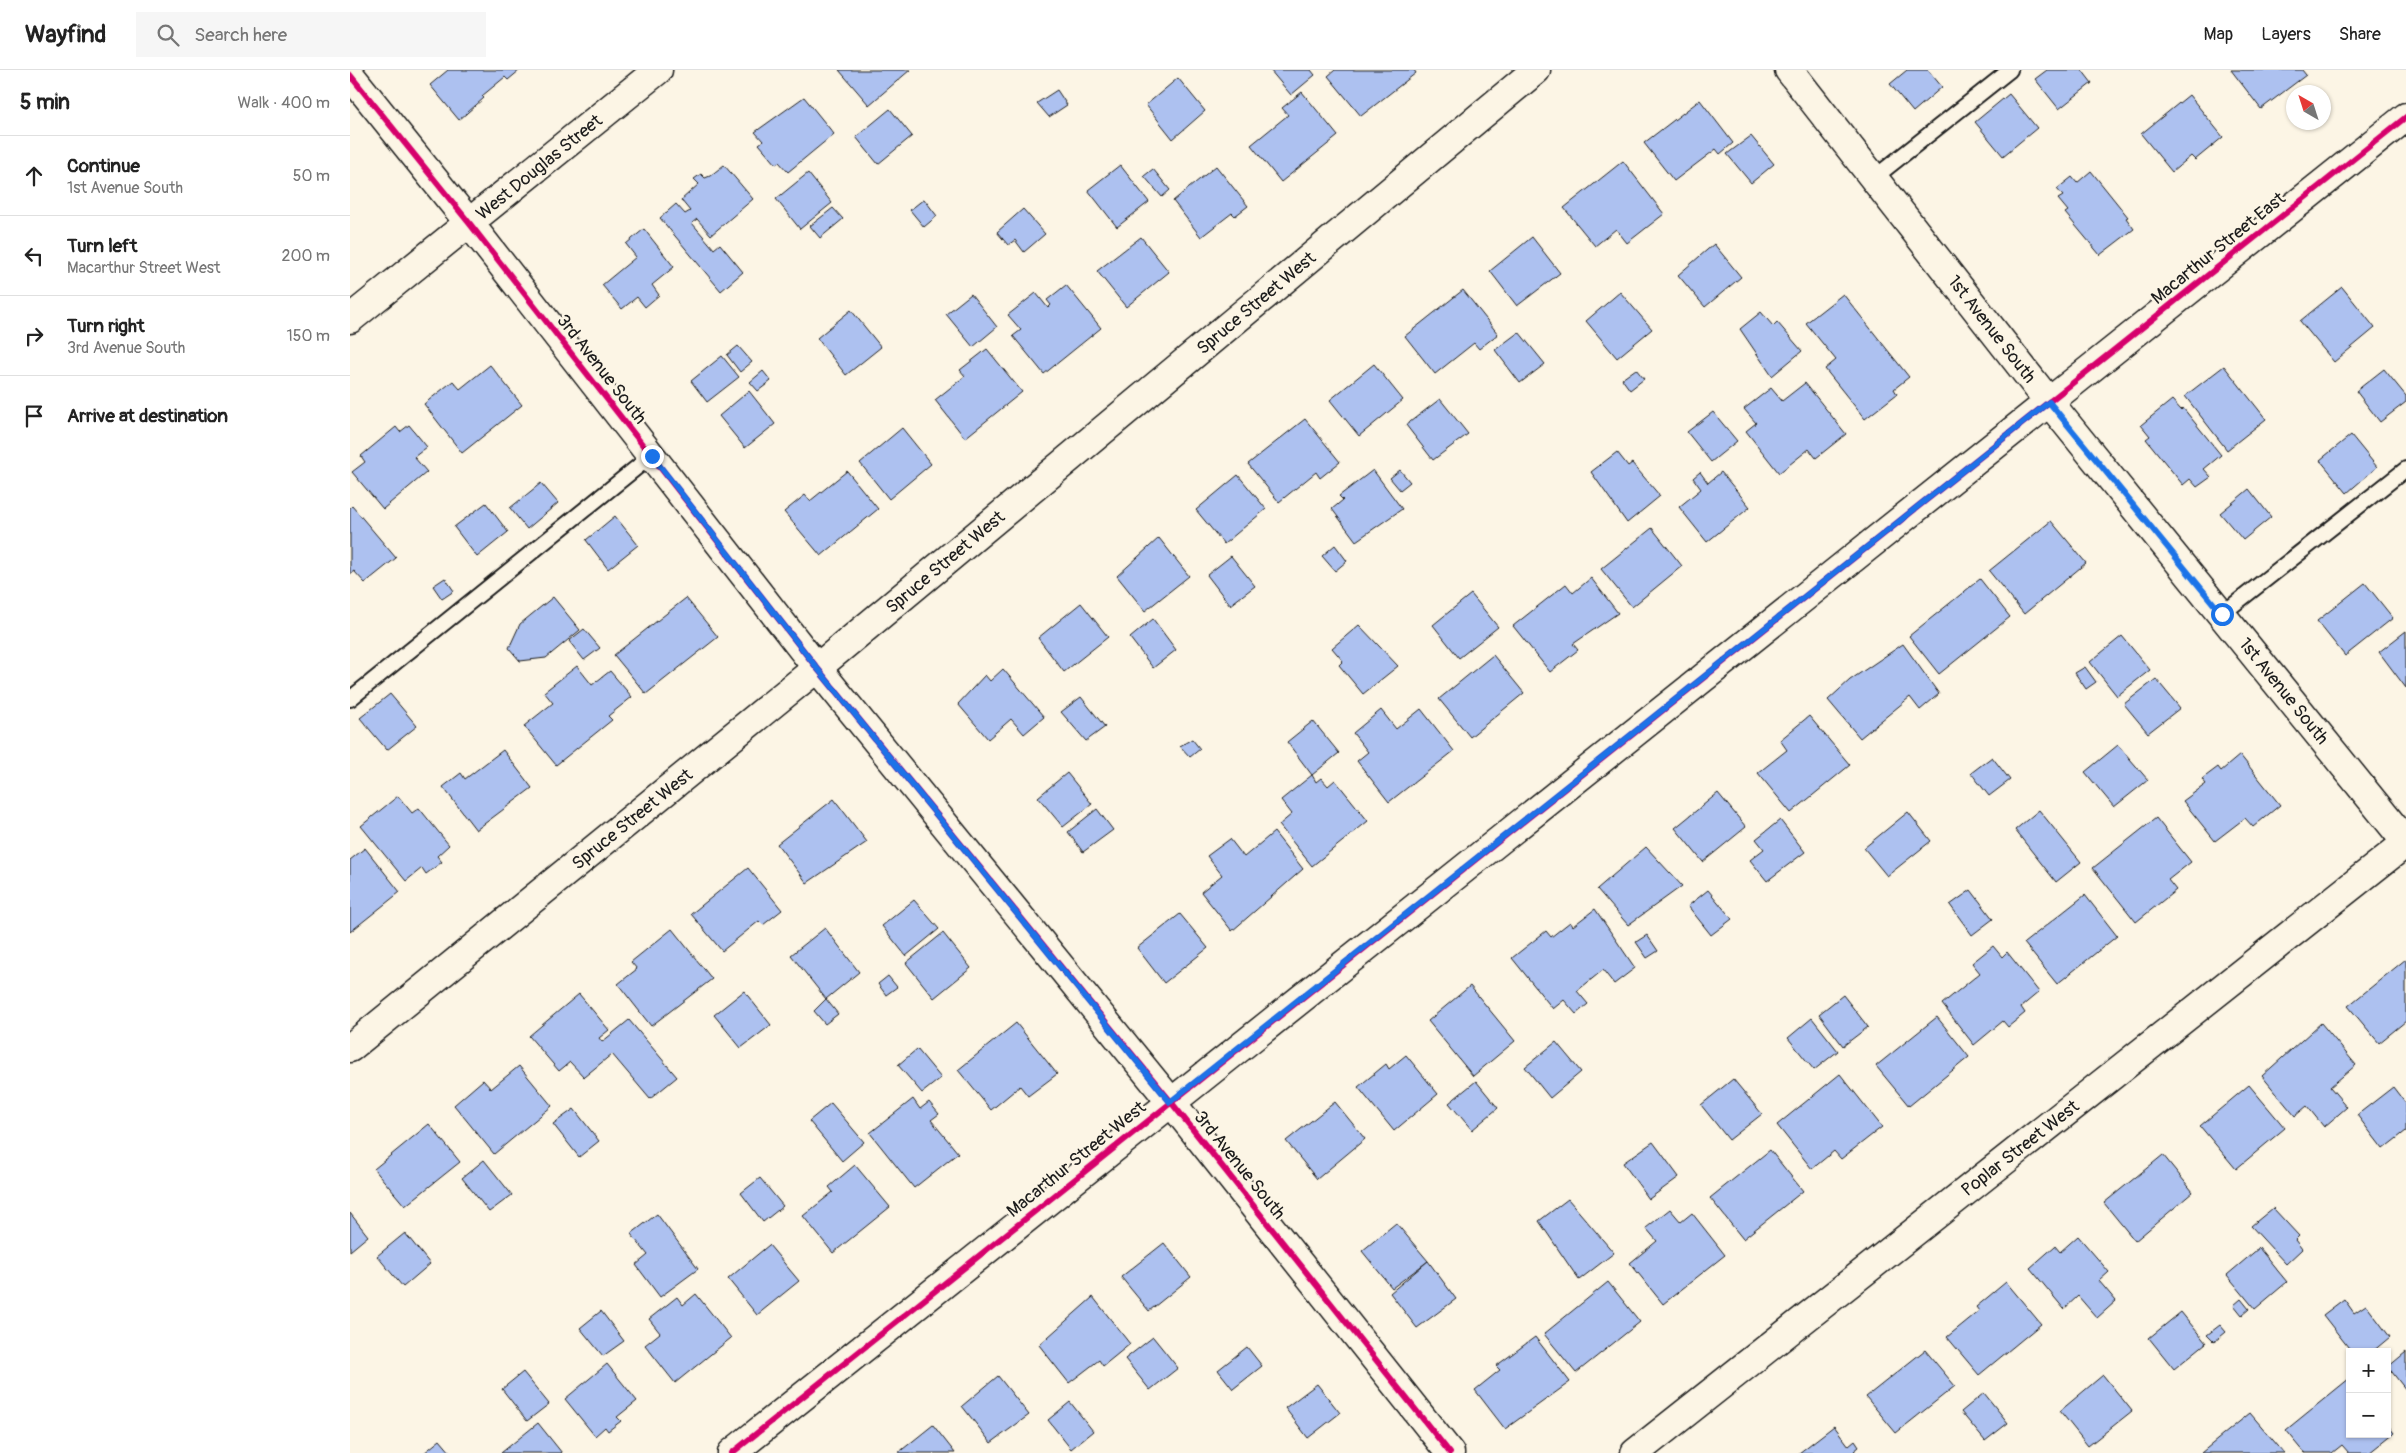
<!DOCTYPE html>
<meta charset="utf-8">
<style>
:root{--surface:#fff;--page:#f6f6f6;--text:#222;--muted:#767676;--line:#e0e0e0}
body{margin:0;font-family:Pangolin,sans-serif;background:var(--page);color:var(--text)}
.controls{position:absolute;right:15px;bottom:15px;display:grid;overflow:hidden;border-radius:0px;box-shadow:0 1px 4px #0004}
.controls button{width:45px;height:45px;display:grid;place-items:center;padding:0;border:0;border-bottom:1px solid var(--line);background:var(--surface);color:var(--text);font:25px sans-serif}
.compass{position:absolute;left:1936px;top:15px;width:45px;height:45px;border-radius:50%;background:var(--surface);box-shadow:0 1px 4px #0004;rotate:321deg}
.stop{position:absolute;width:15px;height:15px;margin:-11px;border:4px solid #1a73e8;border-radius:50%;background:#fff}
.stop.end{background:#1a73e8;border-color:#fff;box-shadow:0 1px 5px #0008}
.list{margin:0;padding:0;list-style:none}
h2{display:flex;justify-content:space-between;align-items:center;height:65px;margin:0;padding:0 20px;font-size:21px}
h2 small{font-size:16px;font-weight:400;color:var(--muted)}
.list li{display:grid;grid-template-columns:32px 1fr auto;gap:15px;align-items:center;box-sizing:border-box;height:80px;padding:0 20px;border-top:1px solid var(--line)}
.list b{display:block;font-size:19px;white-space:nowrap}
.list p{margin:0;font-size:16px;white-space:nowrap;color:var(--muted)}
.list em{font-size:16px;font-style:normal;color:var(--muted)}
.icon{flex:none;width:28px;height:28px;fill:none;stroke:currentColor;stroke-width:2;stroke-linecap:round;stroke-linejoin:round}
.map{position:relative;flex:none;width:2056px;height:1383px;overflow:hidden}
header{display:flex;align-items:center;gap:30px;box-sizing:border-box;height:70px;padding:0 25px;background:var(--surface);border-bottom:1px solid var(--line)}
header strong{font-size:24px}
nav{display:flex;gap:28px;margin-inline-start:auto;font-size:18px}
.search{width:350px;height:45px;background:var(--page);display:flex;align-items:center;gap:12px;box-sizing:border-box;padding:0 18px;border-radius:0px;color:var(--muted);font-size:19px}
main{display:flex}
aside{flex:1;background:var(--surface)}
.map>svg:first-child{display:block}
</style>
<header>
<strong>Wayfind</strong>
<div class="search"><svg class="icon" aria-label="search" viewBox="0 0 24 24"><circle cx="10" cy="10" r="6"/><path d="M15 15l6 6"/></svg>Search here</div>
<nav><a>Map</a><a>Layers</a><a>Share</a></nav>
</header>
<main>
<aside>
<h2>5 min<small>Walk · 400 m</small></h2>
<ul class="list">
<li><svg class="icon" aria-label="ahead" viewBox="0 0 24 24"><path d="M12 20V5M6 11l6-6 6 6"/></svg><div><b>Continue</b><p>1st Avenue South</p></div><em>50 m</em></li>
<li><svg class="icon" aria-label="left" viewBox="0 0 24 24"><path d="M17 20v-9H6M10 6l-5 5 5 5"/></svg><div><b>Turn left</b><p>Macarthur Street West</p></div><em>200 m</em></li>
<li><svg class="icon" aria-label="right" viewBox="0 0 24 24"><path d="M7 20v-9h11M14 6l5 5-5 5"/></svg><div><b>Turn right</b><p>3rd Avenue South</p></div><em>150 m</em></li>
<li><svg class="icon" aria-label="arrive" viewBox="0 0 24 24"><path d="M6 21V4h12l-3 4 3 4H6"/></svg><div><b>Arrive at destination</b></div></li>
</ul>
</aside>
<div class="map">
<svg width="2056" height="1383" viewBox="0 0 2056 1383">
<rect width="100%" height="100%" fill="#fcf5e5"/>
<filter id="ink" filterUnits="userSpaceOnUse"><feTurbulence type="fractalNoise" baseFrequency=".02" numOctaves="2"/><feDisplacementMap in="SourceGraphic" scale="10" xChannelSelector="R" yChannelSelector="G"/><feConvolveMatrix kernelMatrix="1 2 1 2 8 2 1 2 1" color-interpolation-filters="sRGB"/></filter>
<g filter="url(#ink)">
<!-- building -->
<g fill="#adc1f0" stroke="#1c1c1c">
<polygon points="98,0 170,0 158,10 155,7 132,26 134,28 109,50 80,15"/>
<polygon points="489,0 560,0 519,35"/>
<polygon points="920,0 961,0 965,5 941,25"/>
<polygon points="985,0 1064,0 1066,3 1011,46 978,6"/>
<polygon points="1557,0 1578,0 1592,17 1563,42 1540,14"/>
<polygon points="1697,0 1732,0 1742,13 1709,39 1685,9"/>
<polygon points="1881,0 1952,0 1956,5 1911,39"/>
<polygon points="828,8 855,41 823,69 796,35"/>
<polygon points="707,20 717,35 699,47 687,33"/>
<polygon points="952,22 988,66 931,112 901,75 938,45 932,38"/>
<polygon points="1659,24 1687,58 1653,86 1625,52"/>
<polygon points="1839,25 1873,67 1845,90 1841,86 1822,102 1791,64"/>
<polygon points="454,27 484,64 438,102 429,92 426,94 409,74 413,71 405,62"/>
<polygon points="1350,30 1383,73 1370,84 1366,79 1324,111 1294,73"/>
<polygon points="540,39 562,66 528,94 506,67"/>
<polygon points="1401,66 1424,94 1401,113 1377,84"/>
<polygon points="1273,91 1314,144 1277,173 1266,159 1245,176 1214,138"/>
<polygon points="374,95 403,129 361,165 347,149 342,153 364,179 370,174 393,202 371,221 310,148 326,134 335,144 340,141 331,130 349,114 344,109 351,104 355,108 360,106"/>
<polygon points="770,95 799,132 767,157 738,120"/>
<polygon points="866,96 898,136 885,146 882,143 851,167 823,131"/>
<polygon points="803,99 820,120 812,127 794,106"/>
<polygon points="1741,101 1778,147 1776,148 1784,159 1750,185 1715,143 1718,141 1708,129 1713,126 1707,119 1722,107 1727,113"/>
<polygon points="458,103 482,133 450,159 426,129"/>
<polygon points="574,129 587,146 574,157 560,140"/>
<polygon points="483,138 493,149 470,168 460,156"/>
<polygon points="673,139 695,164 674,182 665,170 658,175 647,162"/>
<polygon points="294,159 324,197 302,215 309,225 295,237 287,227 272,239 252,215 286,187 276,174"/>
<polygon points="791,167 819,202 776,237 747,201"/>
<polygon points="1182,167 1210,203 1167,236 1140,201"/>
<polygon points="1364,174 1391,207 1355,237 1328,205"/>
<polygon points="716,215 751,258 694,304 663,266 671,260 658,245 686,223 698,238 701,235 697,230"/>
<polygon points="1992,217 2025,258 1984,292 1950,251"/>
<polygon points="1113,220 1148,264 1129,279 1124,273 1085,304 1055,266"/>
<polygon points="1270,222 1302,259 1267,288 1236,251"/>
<polygon points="621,224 647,257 623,277 596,244"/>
<polygon points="1493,224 1559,307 1544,319 1547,324 1515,349 1475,299 1486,290 1456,253"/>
<polygon points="501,240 531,277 496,305 467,268"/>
<polygon points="1411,242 1423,256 1427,252 1452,281 1422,306 1390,259"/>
<polygon points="1169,262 1195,294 1170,313 1145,280"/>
<polygon points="388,276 402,292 390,302 377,285"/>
<polygon points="637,279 672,322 615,368 585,330 615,306 610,300"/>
<polygon points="372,286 389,307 357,332 341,311"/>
<polygon points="1024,294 1053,330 1009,366 980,330"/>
<polygon points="140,295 172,335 112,383 74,334 103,311 110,319"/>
<polygon points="1874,296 1916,349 1877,380 1835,326"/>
<polygon points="1286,299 1294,309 1280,320 1272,309"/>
<polygon points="2034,299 2056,326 2056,332 2030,352 2006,321"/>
<polygon points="413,301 421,311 408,321 400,312"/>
<polygon points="1455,313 1496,364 1466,388 1459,379 1429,403 1396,361 1406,353 1394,339 1421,318 1432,331"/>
<polygon points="399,321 425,354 395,378 369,346"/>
<polygon points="1090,329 1118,364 1083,390 1056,355"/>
<polygon points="1822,330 1831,340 1833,338 1871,385 1854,399 1861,407 1847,417 1840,409 1833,415 1796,369 1800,366 1791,355"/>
<polygon points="1363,342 1387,371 1361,392 1337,362"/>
<polygon points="955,349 990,392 970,408 966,402 929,432 898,394"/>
<polygon points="59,355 77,377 64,387 77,402 33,439 2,402 15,392 11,386 46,357 50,362"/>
<polygon points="552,358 581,394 539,429 510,393"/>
<polygon points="2001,365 2027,397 1997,423 1970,390"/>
<polygon points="1267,382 1278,396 1282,393 1310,426 1277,453 1241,402"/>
<polygon points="1023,400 1052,439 1006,471 982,439 993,430 989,426"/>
<polygon points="1050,400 1060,412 1050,420 1040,408"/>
<polygon points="497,401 528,439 471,486 434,442 455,425 460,431"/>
<polygon points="1350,402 1358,413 1371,402 1400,437 1357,472 1329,437 1351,419 1343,408"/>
<polygon points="888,405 916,439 874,474 846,440"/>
<polygon points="191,413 208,433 177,459 160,438"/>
<polygon points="1899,419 1921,447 1893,470 1870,443"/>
<polygon points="136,433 158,462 127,487 104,457"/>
<polygon points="2,436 46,488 15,513 4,501 0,504 0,438"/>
<polygon points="265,446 288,475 258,499 236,470"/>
<polygon points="1701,451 1736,493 1674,544 1639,501"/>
<polygon points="1302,458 1332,496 1282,537 1251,499"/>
<polygon points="809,468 839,506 795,541 767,506"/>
<polygon points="985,475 997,491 985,501 972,486"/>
<polygon points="881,486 905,516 880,535 857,505"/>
<polygon points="95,508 104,521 92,529 83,516"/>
<polygon points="1241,508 1268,543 1223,574 1228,580 1200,602 1163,556 1216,514 1223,523"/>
<polygon points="1630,509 1660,547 1589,604 1559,566"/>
<polygon points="2015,513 2043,548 1995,586 1967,551"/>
<polygon points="1121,524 1148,557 1109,588 1083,555"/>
<polygon points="203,527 230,560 196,588 170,591 159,578 170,554"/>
<polygon points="336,528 368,567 296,624 264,585"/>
<polygon points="731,533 758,567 714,602 688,568"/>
<polygon points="803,549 826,580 803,598 780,568"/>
<polygon points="1009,555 1048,596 1013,624 989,595 993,591 982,578"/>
<polygon points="234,559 250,578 234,590 219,571"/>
<polygon points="2056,561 2056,618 2029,582"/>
<polygon points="1772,566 1800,600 1767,626 1740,592"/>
<polygon points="1553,574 1589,624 1570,640 1560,627 1510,668 1478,630 1500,610"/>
<polygon points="1143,585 1174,623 1120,667 1089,629"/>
<polygon points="227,596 242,615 260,601 282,627 258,646 262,650 206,695 174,656 203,633 194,622"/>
<polygon points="1735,597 1746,612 1736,619 1725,603"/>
<polygon points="653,599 694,647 674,664 661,649 638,669 608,634 635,605 640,611"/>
<polygon points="1806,609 1830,638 1798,663 1774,634"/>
<polygon points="40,624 67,656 37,680 10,648"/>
<polygon points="731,627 755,657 736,671 711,642"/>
<polygon points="1071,639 1104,681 1039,732 1007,691 1018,682 1003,663 1031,640 1046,659"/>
<polygon points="1459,646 1500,695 1441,743 1408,703 1437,680 1430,670"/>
<polygon points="963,651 989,683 962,705 937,672"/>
<polygon points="842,669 850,679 840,687 830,676"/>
<polygon points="1768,675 1798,710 1764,737 1735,702"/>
<polygon points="153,680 182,718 126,760 93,717 111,703 115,709"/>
<polygon points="1890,685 1930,735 1903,757 1895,748 1865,771 1833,731 1856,714 1852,709 1868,697 1871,701"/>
<polygon points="1642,687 1660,710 1639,726 1621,703"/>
<polygon points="717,703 742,734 713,757 688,727"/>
<polygon points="962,705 966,712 971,708 978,716 985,710 1018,751 962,796 929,755 942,744 931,730"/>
<polygon points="1368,723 1396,757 1353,792 1325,758"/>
<polygon points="48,726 62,743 69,738 99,775 87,786 92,792 76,804 72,798 56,811 11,756"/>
<polygon points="484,729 517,772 457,813 427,774"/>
<polygon points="747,739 763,760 733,782 718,762"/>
<polygon points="1689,740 1731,792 1706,812 1665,760"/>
<polygon points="1558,742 1581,771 1537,806 1514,778"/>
<polygon points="1806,748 1841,792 1818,810 1826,820 1786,852 1743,798"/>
<polygon points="1430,750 1455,782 1417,811 1400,790 1414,779 1406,769"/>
<polygon points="924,762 953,799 882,861 851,822 872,805 857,786 880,769 894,787"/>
<polygon points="1296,777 1332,816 1278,855 1247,819"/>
<polygon points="15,778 50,822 0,862 0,790"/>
<polygon points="398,798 432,840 413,855 409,851 372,881 341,844"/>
<polygon points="1358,820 1382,849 1361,865 1338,836"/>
<polygon points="1621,820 1643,849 1622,865 1600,835"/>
<polygon points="1735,825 1767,866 1707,914 1674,873"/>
<polygon points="564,830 589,859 556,886 532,856"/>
<polygon points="1245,839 1285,898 1264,914 1253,900 1227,921 1238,934 1226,944 1214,930 1203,939 1162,888 1196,861 1201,867 1220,852 1223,856"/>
<polygon points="830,844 858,878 814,913 787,878"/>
<polygon points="475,858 509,902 476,929 441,885"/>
<polygon points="322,859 362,909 301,956 268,914 287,899 281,892"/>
<polygon points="593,863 621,898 584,928 556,893"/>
<polygon points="1297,865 1308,881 1297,888 1286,872"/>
<polygon points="1643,876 1652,887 1657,882 1689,922 1671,937 1675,943 1658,957 1653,951 1624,975 1592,934 1630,903 1622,893"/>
<polygon points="2056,889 2056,951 2029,973 1998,936"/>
<polygon points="538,906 547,917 536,925 528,914"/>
<polygon points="1120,916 1165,971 1123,1006 1078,951"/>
<polygon points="394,921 421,955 391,978 364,945"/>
<polygon points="229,924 259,960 249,968 252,972 279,950 327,1007 300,1029 262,984 234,1007 220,992 209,1001 179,966"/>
<polygon points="1493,925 1518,957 1493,976 1469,944"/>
<polygon points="476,929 488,944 475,954 464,941"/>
<polygon points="1587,947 1619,987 1559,1036 1526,996"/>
<polygon points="1462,948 1488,981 1464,1000 1438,968"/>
<polygon points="666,953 707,1004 678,1026 670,1016 641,1040 608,1000"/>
<polygon points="1971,953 2006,995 1980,1017 1997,1037 1974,1057 1957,1036 1945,1046 1912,1006"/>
<polygon points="1206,972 1231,1002 1200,1028 1175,997"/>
<polygon points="567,979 591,1008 572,1023 548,995"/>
<polygon points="1056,985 1088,1024 1044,1061 1008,1017 1036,994 1039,999"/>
<polygon points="169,996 202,1036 144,1084 104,1035 133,1010 141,1019"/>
<polygon points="1490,1004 1532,1057 1491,1089 1484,1081 1462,1099 1427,1055"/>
<polygon points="1383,1009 1412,1044 1379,1070 1351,1035"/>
<polygon points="1126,1011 1148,1038 1122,1060 1099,1033"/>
<polygon points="1899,1015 1935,1058 1886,1099 1850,1056"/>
<polygon points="2043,1017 2056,1034 2056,1061 2033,1079 2007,1045"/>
<polygon points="563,1029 570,1039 579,1032 589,1044 581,1050 608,1083 564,1118 520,1063"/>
<polygon points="985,1032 1015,1069 967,1109 936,1071"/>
<polygon points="481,1033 514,1072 492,1091 459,1051"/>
<polygon points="224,1039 249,1071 229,1087 203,1054"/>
<polygon points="79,1054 110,1092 55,1136 24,1099"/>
<polygon points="1303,1072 1329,1107 1299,1129 1273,1093"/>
<polygon points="1420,1080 1453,1121 1393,1169 1360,1128"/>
<polygon points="1813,1085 1843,1122 1785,1171 1754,1133"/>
<polygon points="134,1090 162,1125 139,1142 112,1108"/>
<polygon points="505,1095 540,1137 483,1183 453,1146 483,1122 479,1117"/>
<polygon points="410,1108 433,1136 413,1152 391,1123"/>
<polygon points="1218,1129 1264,1183 1229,1210 1189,1151"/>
<polygon points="1923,1138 1949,1166 1945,1170 1952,1179 1936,1194 1901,1156"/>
<polygon points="1320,1139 1331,1152 1342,1143 1375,1185 1313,1234 1280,1193 1307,1171 1296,1158"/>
<polygon points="0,1143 18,1166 0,1181"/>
<polygon points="307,1144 348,1199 310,1227 286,1195 298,1185 281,1164"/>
<polygon points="1046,1153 1078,1191 1042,1218 1012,1181"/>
<polygon points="55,1163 80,1194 53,1217 27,1186"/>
<polygon points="1728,1166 1759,1202 1749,1211 1766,1231 1747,1248 1728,1226 1714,1239 1680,1198 1705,1176 1710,1182"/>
<polygon points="814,1173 841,1207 799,1241 771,1207"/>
<polygon points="419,1175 449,1211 407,1245 378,1209"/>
<polygon points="1909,1178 1937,1212 1905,1239 1877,1205"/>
<polygon points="1078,1191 1106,1229 1067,1258 1040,1223"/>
<polygon points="1258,1212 1290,1252 1226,1303 1194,1264"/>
<polygon points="1656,1212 1691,1254 1629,1305 1597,1267 1629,1241 1626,1237"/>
<polygon points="346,1224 381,1268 325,1313 295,1275 310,1263 299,1249 327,1227 333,1235"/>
<polygon points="743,1227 780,1274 753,1296 749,1290 719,1313 689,1275"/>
<polygon points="1891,1229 1899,1239 1892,1245 1884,1235"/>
<polygon points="1994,1229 2004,1243 2016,1235 2040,1267 2022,1282 2002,1282 1973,1245"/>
<polygon points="251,1241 274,1271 253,1286 230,1258"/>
<polygon points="1831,1242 1856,1273 1824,1299 1799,1268"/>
<polygon points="1870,1255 1876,1262 1864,1272 1857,1265"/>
<polygon points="803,1267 828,1298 800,1320 775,1289"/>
<polygon points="1185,1267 1220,1312 1155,1359 1125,1320 1150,1300 1146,1296"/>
<polygon points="897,1277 912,1296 883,1319 868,1300"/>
<polygon points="1575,1280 1605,1316 1546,1363 1516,1327"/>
<polygon points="2056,1282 2056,1320 2038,1297"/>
<polygon points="257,1294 287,1331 267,1347 271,1351 258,1361 255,1357 245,1366 215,1329"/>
<polygon points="173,1302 199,1334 177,1351 152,1319"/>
<polygon points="1753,1305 1782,1341 1738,1376 1710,1341"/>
<polygon points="648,1306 679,1345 641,1373 612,1336"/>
<polygon points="2000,1308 2000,1364 2037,1364 2037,1354 2044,1363 2019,1383 1999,1383 1992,1375 1982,1383 1955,1383 1936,1360"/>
<polygon points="967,1314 990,1343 958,1368 935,1338"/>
<polygon points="1634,1323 1658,1353 1635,1371 1611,1342"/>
<polygon points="720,1332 743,1361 721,1379 698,1350"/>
<polygon points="1900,1343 1934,1383 1851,1383"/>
<polygon points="188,1353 212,1383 151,1383"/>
<polygon points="583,1355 605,1383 548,1383"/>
<polygon points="1484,1356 1499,1376 1505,1371 1509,1377 1504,1381 1506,1383 1449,1383"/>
<polygon points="90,1370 101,1383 74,1383"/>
</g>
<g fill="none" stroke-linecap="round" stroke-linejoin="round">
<!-- service casing -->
<g stroke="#1c1c1c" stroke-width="18">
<g id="service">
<polyline points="1524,108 1660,0"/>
<polyline points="1872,544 2056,399"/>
<polyline points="0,629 301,386"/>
</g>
</g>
<!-- minor casing -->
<g stroke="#1c1c1c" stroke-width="31">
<g id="minor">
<polyline points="1439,0 1699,332 2056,772"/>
<polyline points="0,5 120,154 467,598 821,1032 1100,1383"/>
<polyline points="0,249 308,0"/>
<polyline points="0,978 467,598 1186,0"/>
<polyline points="382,1383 2056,47"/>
<polyline points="1285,1383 2056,773"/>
</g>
</g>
<!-- service -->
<use href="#service" stroke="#fcf5e5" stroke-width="14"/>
<!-- minor -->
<use href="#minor" stroke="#fcf5e5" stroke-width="28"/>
<!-- cycleway casing -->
<g stroke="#fcf5e5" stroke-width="9">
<g id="cycleway">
<polyline points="0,5 120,154 467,598 821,1032 1100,1383"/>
<polyline points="382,1383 2056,47"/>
</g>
</g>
<!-- cycleway -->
<use href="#cycleway" stroke="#d6006c" stroke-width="6"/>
</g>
</g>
<g fill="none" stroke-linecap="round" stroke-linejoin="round" filter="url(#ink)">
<!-- route -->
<polyline stroke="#1a73e8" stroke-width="6" points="302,386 467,598 820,1032 1699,332 1872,544"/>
</g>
<g text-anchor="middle" stroke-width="5" stroke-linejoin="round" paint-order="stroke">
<!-- street labels -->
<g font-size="18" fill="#1c1c1c" stroke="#fcf5e5">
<text transform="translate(189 97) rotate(-39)" y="6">West Douglas Street</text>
<text transform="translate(1868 178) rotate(-39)" y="6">Macarthur Street East</text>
<text transform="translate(906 233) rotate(-40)" y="6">Spruce Street West</text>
<text transform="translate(1642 259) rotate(52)" y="6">1st Avenue South</text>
<text transform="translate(252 299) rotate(52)" y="6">3rd Avenue South</text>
<text transform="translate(595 492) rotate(-40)" y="6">Spruce Street West</text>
<text transform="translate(1934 621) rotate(51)" y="6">1st Avenue South</text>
<text transform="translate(282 749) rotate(-39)" y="6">Spruce Street West</text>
<text transform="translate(1670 1078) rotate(-38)" y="6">Poplar Street West</text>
<text transform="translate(726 1089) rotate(-39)" y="6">Macarthur Street West</text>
<text transform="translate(890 1095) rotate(51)" y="6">3rd Avenue South</text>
</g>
</g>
</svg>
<div class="controls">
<button>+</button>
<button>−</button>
</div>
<svg class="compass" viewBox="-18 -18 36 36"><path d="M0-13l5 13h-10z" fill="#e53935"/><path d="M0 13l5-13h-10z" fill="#767676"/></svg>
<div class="stop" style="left:1872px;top:544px"></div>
<div class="stop end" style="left:302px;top:386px"></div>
</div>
</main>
